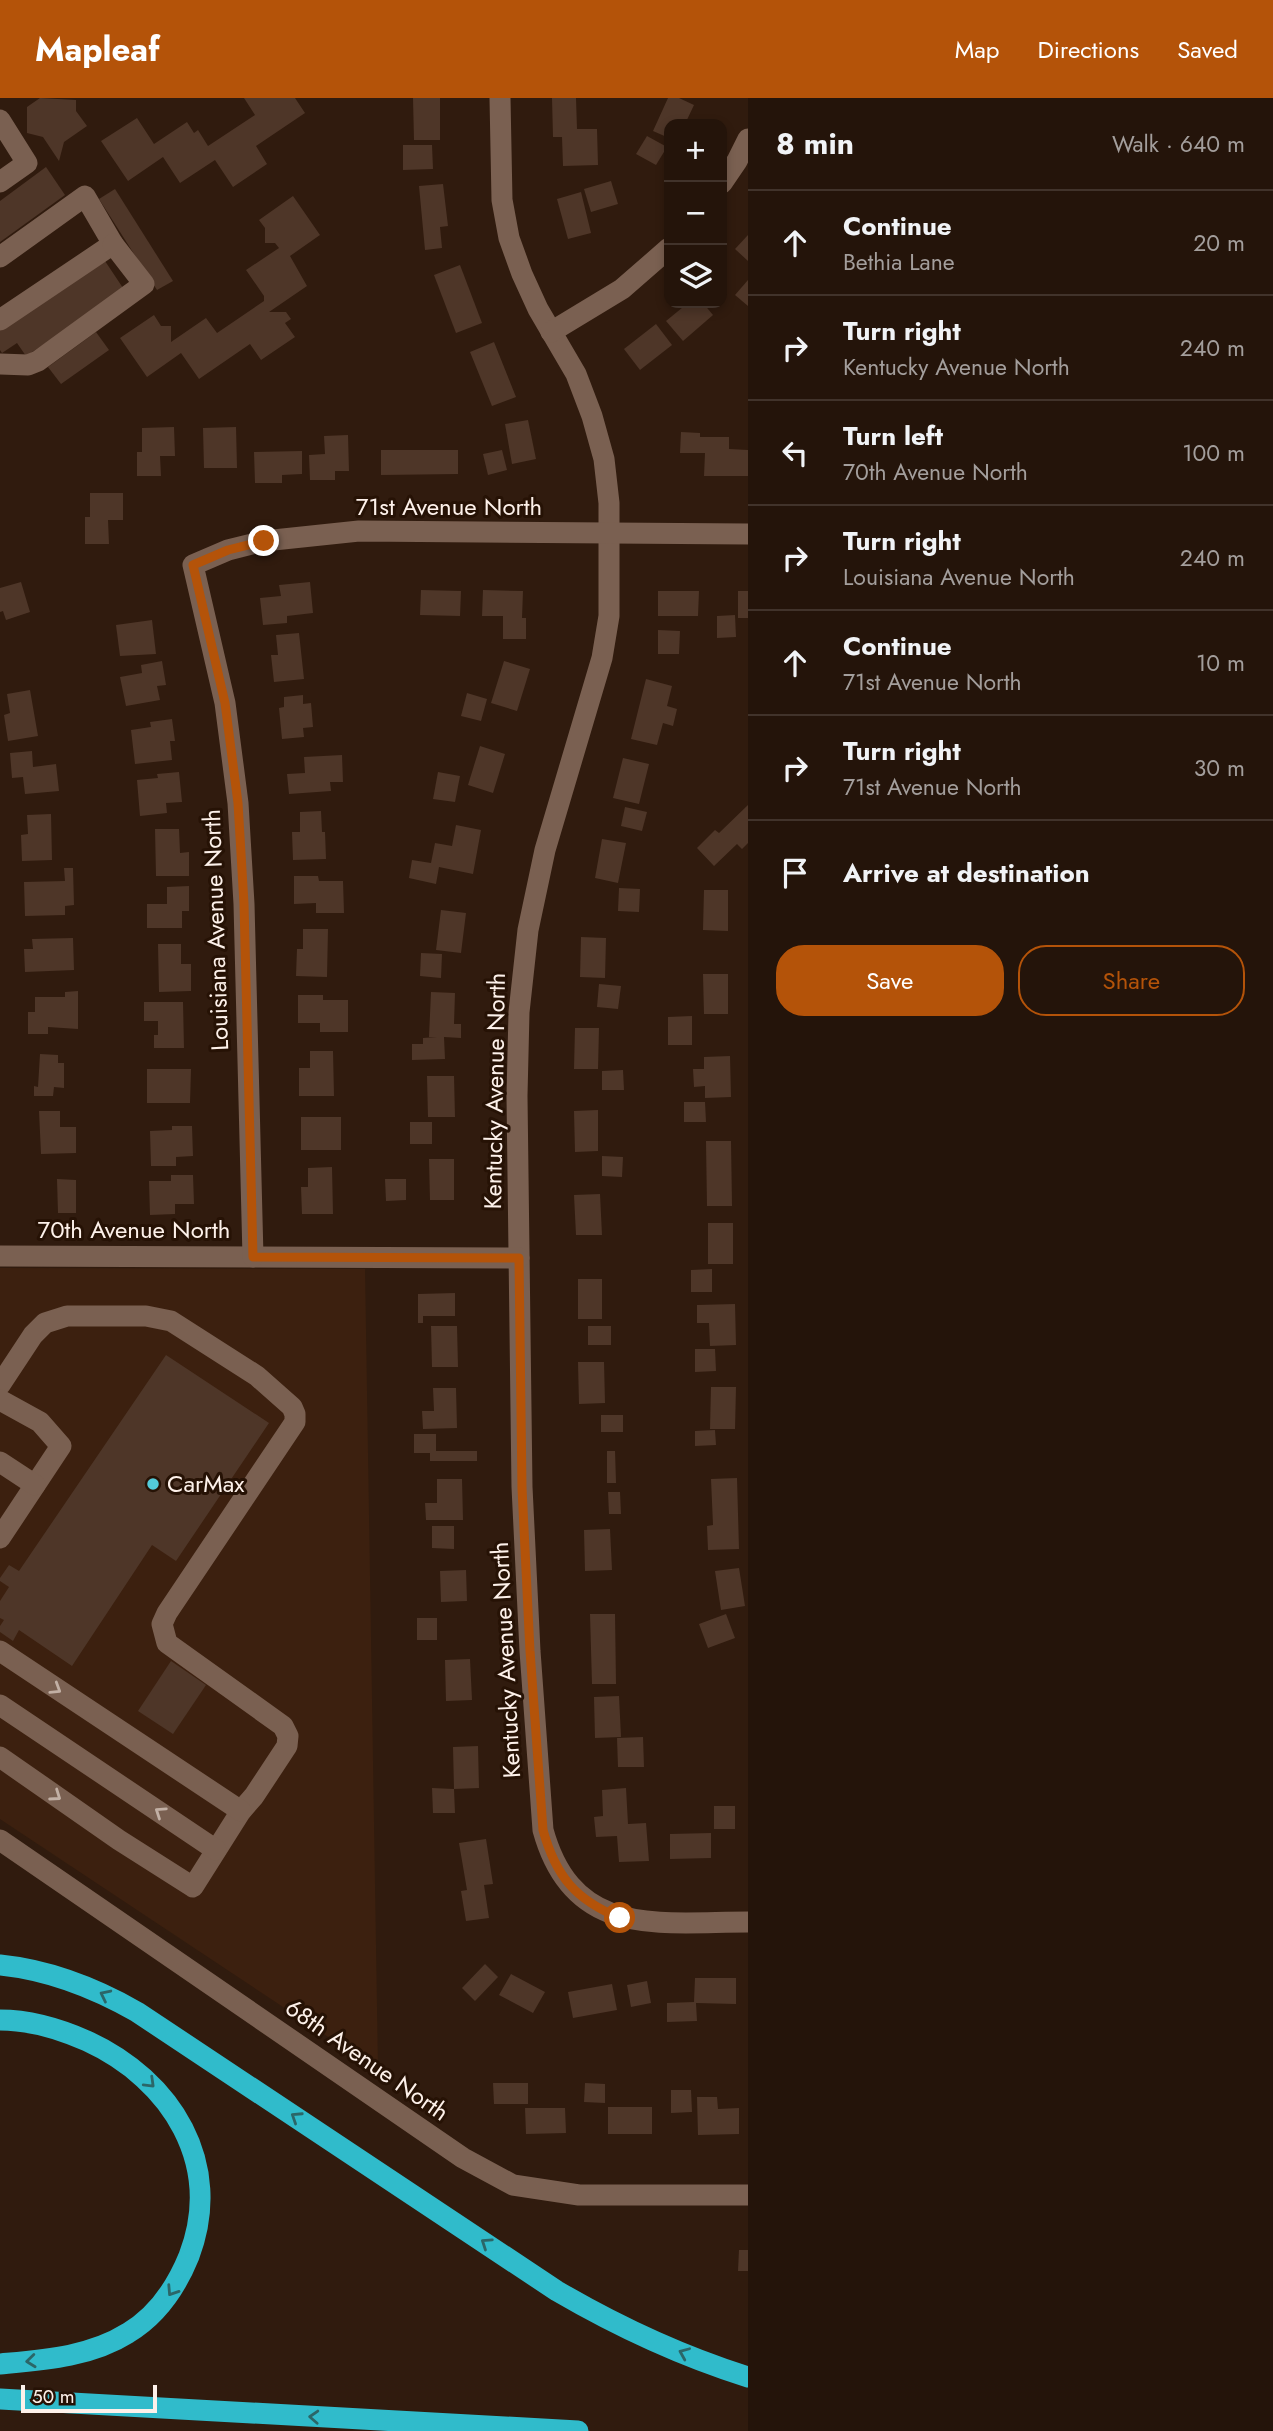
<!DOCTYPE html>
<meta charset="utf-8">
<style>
:root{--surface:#24140a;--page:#2c1d13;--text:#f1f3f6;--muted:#a39e9c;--line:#41332b;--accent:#b45309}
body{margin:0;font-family:Jost,sans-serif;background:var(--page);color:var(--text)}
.controls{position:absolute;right:21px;top:21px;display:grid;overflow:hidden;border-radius:14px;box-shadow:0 4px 10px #0003}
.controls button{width:63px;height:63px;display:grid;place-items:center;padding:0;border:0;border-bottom:2px solid var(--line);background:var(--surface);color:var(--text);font:35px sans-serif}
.scale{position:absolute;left:21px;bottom:18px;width:136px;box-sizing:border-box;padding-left:7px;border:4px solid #fdf1ea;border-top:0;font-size:19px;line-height:24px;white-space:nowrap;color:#fdf1ea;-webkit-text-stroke:5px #261205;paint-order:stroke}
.stop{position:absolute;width:21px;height:21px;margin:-16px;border:5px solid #b45309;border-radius:50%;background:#fff}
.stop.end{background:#b45309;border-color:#fff;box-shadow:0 2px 7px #0008}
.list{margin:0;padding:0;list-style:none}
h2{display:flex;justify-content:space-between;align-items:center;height:91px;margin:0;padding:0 28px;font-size:30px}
h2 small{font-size:23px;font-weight:400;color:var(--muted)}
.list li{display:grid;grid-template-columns:46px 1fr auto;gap:21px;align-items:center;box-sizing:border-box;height:105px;padding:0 28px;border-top:2px solid var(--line)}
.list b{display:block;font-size:26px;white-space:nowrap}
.list p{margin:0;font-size:23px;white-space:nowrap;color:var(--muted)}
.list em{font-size:23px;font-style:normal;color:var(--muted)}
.actions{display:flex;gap:14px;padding:21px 28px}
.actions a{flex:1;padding:16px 0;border:2px solid var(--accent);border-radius:28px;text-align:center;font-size:24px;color:var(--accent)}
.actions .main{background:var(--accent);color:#fff}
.icon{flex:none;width:38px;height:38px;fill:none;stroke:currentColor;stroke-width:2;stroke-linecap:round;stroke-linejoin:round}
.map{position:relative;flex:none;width:748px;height:2333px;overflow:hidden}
header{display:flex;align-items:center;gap:42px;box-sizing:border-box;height:98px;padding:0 35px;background:var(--accent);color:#fff}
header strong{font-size:33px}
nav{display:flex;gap:38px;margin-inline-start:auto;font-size:24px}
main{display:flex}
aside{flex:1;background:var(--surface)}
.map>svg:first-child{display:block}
</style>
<header>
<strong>Mapleaf</strong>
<nav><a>Map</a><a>Directions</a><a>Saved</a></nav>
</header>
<main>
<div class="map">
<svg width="748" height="2333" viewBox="0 0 748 2333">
<rect width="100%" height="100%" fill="#301b0e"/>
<!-- built -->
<polygon fill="#3c200f" points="0,1170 365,1171 378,1972 0,1721"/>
<!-- building -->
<g fill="#4e3628">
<polygon points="40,0 76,2 76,13 87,28 64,44 59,63 43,39 27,35 27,9"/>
<polygon points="244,0 295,0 305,15 256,48 267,66 233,89 215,62 180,85 163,59 128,83 101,43 137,20 154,46 187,24 194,35 198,32 208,48 255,17"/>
<polygon points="413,0 440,0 440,42 414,42"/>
<polygon points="552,0 576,0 577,31 597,31 598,67 563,68 562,39 553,39"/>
<polygon points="668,0 679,0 694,7 685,26 669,26 669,40 653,33"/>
<polygon points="647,38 667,49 656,67 636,56"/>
<polygon points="403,47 432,47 433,71 403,72"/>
<polygon points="46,69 65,97 0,144 0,103"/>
<polygon points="611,83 618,106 591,114 584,91"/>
<polygon points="443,86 448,128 440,129 442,150 425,152 419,88"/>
<polygon points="115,91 173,183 157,192 99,101"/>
<polygon points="581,94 591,135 568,141 557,101"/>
<polygon points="293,98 320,137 290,158 307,188 269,214 286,214 291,221 285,225 295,239 261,262 250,246 199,281 181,255 147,279 120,240 154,217 161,228 171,228 171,244 206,220 217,235 264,203 264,198 246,172 279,150 275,145 265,145 265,130 259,122"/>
<polygon points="748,137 748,163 735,151"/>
<polygon points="103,160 125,193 26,258 17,245 2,255 0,252 0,228"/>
<polygon points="460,167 482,225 456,235 434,177"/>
<polygon points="748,182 748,208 735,197"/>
<polygon points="688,205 703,205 713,217 683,243 666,223"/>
<polygon points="656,226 672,247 640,272 624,251"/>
<polygon points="96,234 109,252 61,286 48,269"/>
<polygon points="494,244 516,299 492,308 470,254"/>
<polygon points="528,322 536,361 512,366 505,326"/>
<polygon points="174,329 175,358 160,358 161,378 137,378 137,354 142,354 142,330"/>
<polygon points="236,329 237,370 204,370 203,330"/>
<polygon points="681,334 700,335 700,339 729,339 729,351 748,352 748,378 704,378 705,355 680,355"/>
<polygon points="348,337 349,373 335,373 335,382 310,382 309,357 325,356 324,338"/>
<polygon points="381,352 458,352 458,376 381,377"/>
<polygon points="502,352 507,372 488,377 483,356"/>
<polygon points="302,353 302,376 282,377 282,385 255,385 254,354"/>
<polygon points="90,395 123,395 123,422 108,422 109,446 85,446 85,419 90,419"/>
<polygon points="21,484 30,514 6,522 3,513 0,514 0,490"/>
<polygon points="310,484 313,515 287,518 287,525 263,527 260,500 281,498 279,487"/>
<polygon points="421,492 461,493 460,518 420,517"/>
<polygon points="483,492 523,493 522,520 526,520 526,541 503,541 503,518 482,518"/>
<polygon points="658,493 699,493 698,518 658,518"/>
<rect x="738" y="493" width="10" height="27"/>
<polygon points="735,517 736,539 717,540 717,518"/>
<polygon points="152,522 156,556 120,558 116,527"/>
<polygon points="658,532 680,533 679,556 658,556"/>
<polygon points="299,535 304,581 274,584 271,557 278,557 276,537"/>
<polygon points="162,563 166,587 157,588 160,602 126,608 120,579 142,575 141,567"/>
<polygon points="504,563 530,571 517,613 491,605"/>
<polygon points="646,581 672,588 667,608 677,611 673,628 663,625 657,647 631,641"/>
<polygon points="30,592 38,638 8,643 4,617 10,615 7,596"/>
<polygon points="467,595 487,601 481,623 461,618"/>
<polygon points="303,597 303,606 311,605 313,629 303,630 304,639 282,641 279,610 284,609 284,599"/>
<polygon points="172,621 175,643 170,643 172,662 135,666 131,632 151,629 150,624"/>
<polygon points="480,648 505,656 493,695 468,687"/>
<polygon points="32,653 33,669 56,666 59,693 25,696 23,679 12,680 10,655"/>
<polygon points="342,657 343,684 330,684 331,693 289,696 287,676 305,675 304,659"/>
<polygon points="623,660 649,666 639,706 613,700"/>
<polygon points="179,674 182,704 166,705 167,715 140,718 137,682 158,680 157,676"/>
<polygon points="438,674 460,678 455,704 433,701"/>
<polygon points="748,707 748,745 742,751 737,746 714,768 697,750 715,732 719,735"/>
<polygon points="625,709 647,714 642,733 621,728"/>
<polygon points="321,713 322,734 325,734 326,761 293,762 292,734 300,734 300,714"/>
<polygon points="51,716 52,762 22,763 21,737 28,736 27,717"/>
<polygon points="456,727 481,732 473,776 439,769 436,786 409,780 412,762 431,765 435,745 452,748"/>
<polygon points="155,731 179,731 180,755 189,754 189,778 156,778"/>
<polygon points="602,741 626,745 618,785 595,780"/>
<polygon points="64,770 73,770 74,807 65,808 65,817 25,818 24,784 65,783"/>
<polygon points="294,778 318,778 319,783 343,783 344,815 316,815 316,805 294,806"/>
<polygon points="189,788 189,813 182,813 182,830 147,830 147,806 167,806 167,789"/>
<polygon points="619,790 640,791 639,814 618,813"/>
<polygon points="704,792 728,792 728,833 703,832"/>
<polygon points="441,812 466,815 461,855 436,852"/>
<polygon points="303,831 328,831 327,879 296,878 297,851 303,851"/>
<polygon points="581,839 606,840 605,880 580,879"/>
<polygon points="73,840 74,872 25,874 24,851 33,851 32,841"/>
<polygon points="158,846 181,846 181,866 191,866 191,893 159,894"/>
<polygon points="421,855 442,856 441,880 420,878"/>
<polygon points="703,876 728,876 728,916 704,916"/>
<polygon points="599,886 621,888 618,911 597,909"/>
<polygon points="78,893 78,931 48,929 48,936 28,936 28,914 35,914 35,899 65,899 65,894"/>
<polygon points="431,894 455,895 454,926 461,926 461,940 444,939 445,961 412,962 412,946 423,946 423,940 437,939 429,939"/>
<polygon points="298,897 323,897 323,902 348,902 348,934 320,934 320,925 298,925"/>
<polygon points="144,904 183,904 184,950 154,950 154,937 158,937 158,923 144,923"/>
<polygon points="692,918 692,947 668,947 668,919"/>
<polygon points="575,930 599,930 598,971 574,971"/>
<polygon points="310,953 333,953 334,998 299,998 299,970 310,970"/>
<polygon points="40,956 58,957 58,965 64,965 64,990 54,989 53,998 34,998 34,988 38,989"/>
<polygon points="730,958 731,999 705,1000 705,988 694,989 693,971 704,971 704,959"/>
<polygon points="147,971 191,971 190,1005 147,1005"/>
<polygon points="623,972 624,992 602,992 602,973"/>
<polygon points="427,978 454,978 455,1019 428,1019"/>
<polygon points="684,1004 705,1004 706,1024 684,1024"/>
<polygon points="598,1012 598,1053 575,1054 574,1013"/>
<polygon points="39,1013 60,1013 60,1029 76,1029 76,1055 41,1056"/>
<rect x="301" y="1019" width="40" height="33"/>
<rect x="410" y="1024" width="22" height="22"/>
<polygon points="172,1028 192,1028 193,1058 176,1059 176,1068 151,1068 150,1033 172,1032"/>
<polygon points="706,1043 731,1043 732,1108 707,1108"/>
<polygon points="602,1058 623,1059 622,1079 602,1078"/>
<polygon points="429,1061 454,1061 454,1102 430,1102"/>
<polygon points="332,1069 333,1116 302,1116 301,1089 308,1089 308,1070"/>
<polygon points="171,1077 193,1077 194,1106 175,1106 175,1116 150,1117 149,1083 171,1083"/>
<polygon points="57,1081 76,1082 76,1115 58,1115"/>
<polygon points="385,1081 406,1081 406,1102 386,1103"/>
<polygon points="600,1096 602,1137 576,1137 574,1097"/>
<rect x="708" y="1125" width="25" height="41"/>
<polygon points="712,1171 712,1194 691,1194 691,1172"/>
<rect x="578" y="1181" width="24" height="40"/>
<polygon points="455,1195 455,1218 423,1218 423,1225 418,1225 418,1196"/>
<polygon points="735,1206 736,1247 710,1248 709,1225 697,1225 697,1207"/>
<polygon points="431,1228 457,1228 458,1269 432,1269"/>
<rect x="588" y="1228" width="23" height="19"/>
<polygon points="695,1251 715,1251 716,1273 695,1274"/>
<polygon points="166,1257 269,1325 176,1463 152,1447 72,1568 19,1532 13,1543 0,1534 0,1528 4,1522 0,1520 0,1503 9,1489 0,1483 0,1480 9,1467 19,1473"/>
<polygon points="578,1264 604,1264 605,1305 579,1306"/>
<polygon points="711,1289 736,1289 735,1331 710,1331"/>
<polygon points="433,1290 456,1290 457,1330 423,1331 422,1313 434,1313"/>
<rect x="601" y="1317" width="22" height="17"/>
<polygon points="715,1332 716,1347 695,1348 695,1333"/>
<polygon points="414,1336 436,1336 436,1353 477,1353 477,1363 430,1363 430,1355 414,1355"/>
<polygon points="607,1353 615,1353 616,1385 607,1385"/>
<polygon points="737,1380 739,1451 708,1452 707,1428 713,1427 711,1381"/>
<polygon points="437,1381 462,1381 463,1422 426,1422 425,1405 437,1405"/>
<polygon points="608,1394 620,1394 621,1416 609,1416"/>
<polygon points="432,1428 454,1428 454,1451 432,1450"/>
<polygon points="610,1431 612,1472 585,1473 584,1432"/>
<polygon points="739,1470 745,1508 721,1512 715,1473"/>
<polygon points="466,1472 467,1503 441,1504 440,1473"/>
<polygon points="590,1516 615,1516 616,1586 592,1586"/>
<polygon points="726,1516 735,1540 708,1550 699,1526"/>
<rect x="417" y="1520" width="20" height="22"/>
<polygon points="470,1561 472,1602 446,1603 445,1562"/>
<polygon points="171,1563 206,1587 173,1636 138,1613"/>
<polygon points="619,1598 621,1639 595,1640 594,1599"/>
<polygon points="643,1639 644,1669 618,1669 617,1640"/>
<polygon points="478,1648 479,1690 454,1691 455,1715 433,1715 432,1690 454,1691 453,1649"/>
<polygon points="626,1690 628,1726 646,1725 649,1763 619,1764 617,1738 596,1739 594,1719 603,1718 602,1692"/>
<rect x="714" y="1708" width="21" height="23"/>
<polygon points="711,1735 711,1760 670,1761 670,1736"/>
<polygon points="486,1741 493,1786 484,1787 489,1820 466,1823 461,1793 467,1792 459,1745"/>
<polygon points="485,1866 498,1879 475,1903 462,1890"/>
<polygon points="511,1876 545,1894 533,1915 499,1897"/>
<polygon points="695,1880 736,1880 736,1906 696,1905 697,1923 667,1924 667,1905 694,1904"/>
<polygon points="647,1883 651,1905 631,1909 627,1887"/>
<polygon points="612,1886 617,1912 573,1920 568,1894"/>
<polygon points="493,1985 528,1985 528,2006 494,2006"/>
<polygon points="585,1985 605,1986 605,2005 584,2004"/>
<polygon points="671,1992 691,1992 692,2014 671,2015"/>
<polygon points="697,1999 717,1999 718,2011 739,2010 739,2036 698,2037"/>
<rect x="608" y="2009" width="44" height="27"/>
<polygon points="525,2010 565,2010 566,2035 526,2036"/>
<polygon points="739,2152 748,2152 748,2173 738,2173"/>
</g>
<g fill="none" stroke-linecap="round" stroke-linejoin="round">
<!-- minor -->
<g stroke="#7a6051" stroke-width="21">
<path d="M500,0L502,102L509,140L522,176L538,211L576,276L592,318L604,361L609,405V518L602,560L545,752L528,832L519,914L517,998L522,1389L530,1553L543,1732C573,1841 658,1824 748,1824"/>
<polyline points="0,22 27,65 0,84"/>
<polyline points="722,85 737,63 748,41"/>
<polyline points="0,159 85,98 113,146 0,222"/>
<polyline points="551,234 622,191 669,150"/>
<polyline points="0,266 28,267 38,263 144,186 113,146"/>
<polyline points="0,1158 519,1160"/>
<polyline points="253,1159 244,806 238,705 225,605 193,467 228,452 264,443 359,433 748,436"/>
<polyline points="0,1287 33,1237 45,1225 67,1218 146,1218 171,1223 257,1278 292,1309 295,1316 295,1324 167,1515 162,1526 167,1545 283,1628 288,1638 287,1648 254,1698 241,1713 193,1789 119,1742 0,1659"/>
<polyline points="0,1302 40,1324 61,1348 0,1440"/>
<polyline points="0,1364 35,1387"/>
<polyline points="0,1553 241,1713"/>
<polyline points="0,1607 216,1752"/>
<polyline points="0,1742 463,2060 513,2087 579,2097 748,2097"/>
</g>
<!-- highway -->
<g stroke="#30bbcb" stroke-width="21">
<path d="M0,1867C49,1872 95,1890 137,1914L557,2193C617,2228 681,2258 748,2279"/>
<path d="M0,1922C30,1922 60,1931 87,1943C172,1982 224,2066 189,2158C176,2190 158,2217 128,2235C90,2259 43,2262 0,2266"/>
<polyline points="0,2301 578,2333"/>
</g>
</g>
<!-- one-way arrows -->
<defs><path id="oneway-chevron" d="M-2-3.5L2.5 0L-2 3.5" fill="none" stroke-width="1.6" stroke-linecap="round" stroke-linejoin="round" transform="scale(1.75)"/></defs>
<g stroke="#c2b0a5">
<use href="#oneway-chevron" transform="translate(56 1591) rotate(32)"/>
<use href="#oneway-chevron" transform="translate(56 1698) rotate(35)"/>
<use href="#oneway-chevron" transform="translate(160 1714) rotate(-146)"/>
</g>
<g stroke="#2b6668">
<use href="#oneway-chevron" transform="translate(105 1897) rotate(-154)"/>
<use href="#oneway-chevron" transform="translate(150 1985) rotate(44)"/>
<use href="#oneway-chevron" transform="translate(296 2019) rotate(-147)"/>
<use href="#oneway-chevron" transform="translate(486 2145) rotate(-146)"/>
<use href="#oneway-chevron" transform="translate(172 2193) rotate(123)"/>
<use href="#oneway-chevron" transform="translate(684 2255) rotate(-157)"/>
<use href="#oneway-chevron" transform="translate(31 2263) rotate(174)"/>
<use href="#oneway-chevron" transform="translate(314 2319) rotate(-177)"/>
</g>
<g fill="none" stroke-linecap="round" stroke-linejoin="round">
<!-- route -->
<path stroke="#b45309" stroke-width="9" d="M264,443L228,452L193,467L225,605L238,705L244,806L253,1159L519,1160L522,1390L530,1553L543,1732C556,1779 576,1802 620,1820"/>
</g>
<!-- markers -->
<circle fill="#53cbda" stroke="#261205" stroke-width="2.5" cx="153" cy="1386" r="7"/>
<g text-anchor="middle" stroke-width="6" stroke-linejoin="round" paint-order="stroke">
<!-- street labels -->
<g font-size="24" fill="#fdf1ea" stroke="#261205">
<text x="449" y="417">71st Avenue North</text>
<text transform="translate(216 832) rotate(-92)" y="8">Louisiana Avenue North</text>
<text transform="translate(495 993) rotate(-89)" y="8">Kentucky Avenue North</text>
<text x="134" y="1140">70th Avenue North</text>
<text transform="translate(506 1562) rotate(-93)" y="8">Kentucky Avenue North</text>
<text transform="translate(367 1962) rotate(35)" y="8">68th Avenue North</text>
</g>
<!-- poi labels -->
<g font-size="24" fill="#fdf1ea" stroke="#261205" text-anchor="start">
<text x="167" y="1394">CarMax</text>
</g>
</g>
</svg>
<div class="controls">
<button>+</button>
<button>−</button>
<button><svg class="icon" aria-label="layers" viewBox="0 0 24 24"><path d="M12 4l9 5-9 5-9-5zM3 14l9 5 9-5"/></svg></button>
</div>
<div class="scale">50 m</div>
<div class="stop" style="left:620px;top:1820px"></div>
<div class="stop end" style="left:264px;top:443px"></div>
</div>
<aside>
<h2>8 min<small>Walk · 640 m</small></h2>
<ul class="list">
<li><svg class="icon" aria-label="ahead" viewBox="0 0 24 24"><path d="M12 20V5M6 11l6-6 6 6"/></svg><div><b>Continue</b><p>Bethia Lane</p></div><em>20 m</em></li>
<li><svg class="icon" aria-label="right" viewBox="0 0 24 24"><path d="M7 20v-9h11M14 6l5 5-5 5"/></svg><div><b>Turn right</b><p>Kentucky Avenue North</p></div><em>240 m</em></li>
<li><svg class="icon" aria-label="left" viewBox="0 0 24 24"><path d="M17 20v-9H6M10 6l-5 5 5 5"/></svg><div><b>Turn left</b><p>70th Avenue North</p></div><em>100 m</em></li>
<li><svg class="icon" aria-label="right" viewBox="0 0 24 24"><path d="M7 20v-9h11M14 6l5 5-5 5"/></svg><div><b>Turn right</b><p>Louisiana Avenue North</p></div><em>240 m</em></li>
<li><svg class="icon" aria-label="ahead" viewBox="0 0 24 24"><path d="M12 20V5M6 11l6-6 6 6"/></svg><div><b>Continue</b><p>71st Avenue North</p></div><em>10 m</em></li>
<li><svg class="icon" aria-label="right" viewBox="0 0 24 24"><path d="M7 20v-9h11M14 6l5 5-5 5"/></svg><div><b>Turn right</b><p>71st Avenue North</p></div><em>30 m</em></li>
<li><svg class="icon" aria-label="arrive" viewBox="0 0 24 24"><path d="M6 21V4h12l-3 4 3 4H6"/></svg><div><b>Arrive at destination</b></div></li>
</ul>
<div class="actions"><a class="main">Save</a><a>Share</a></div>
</aside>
</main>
